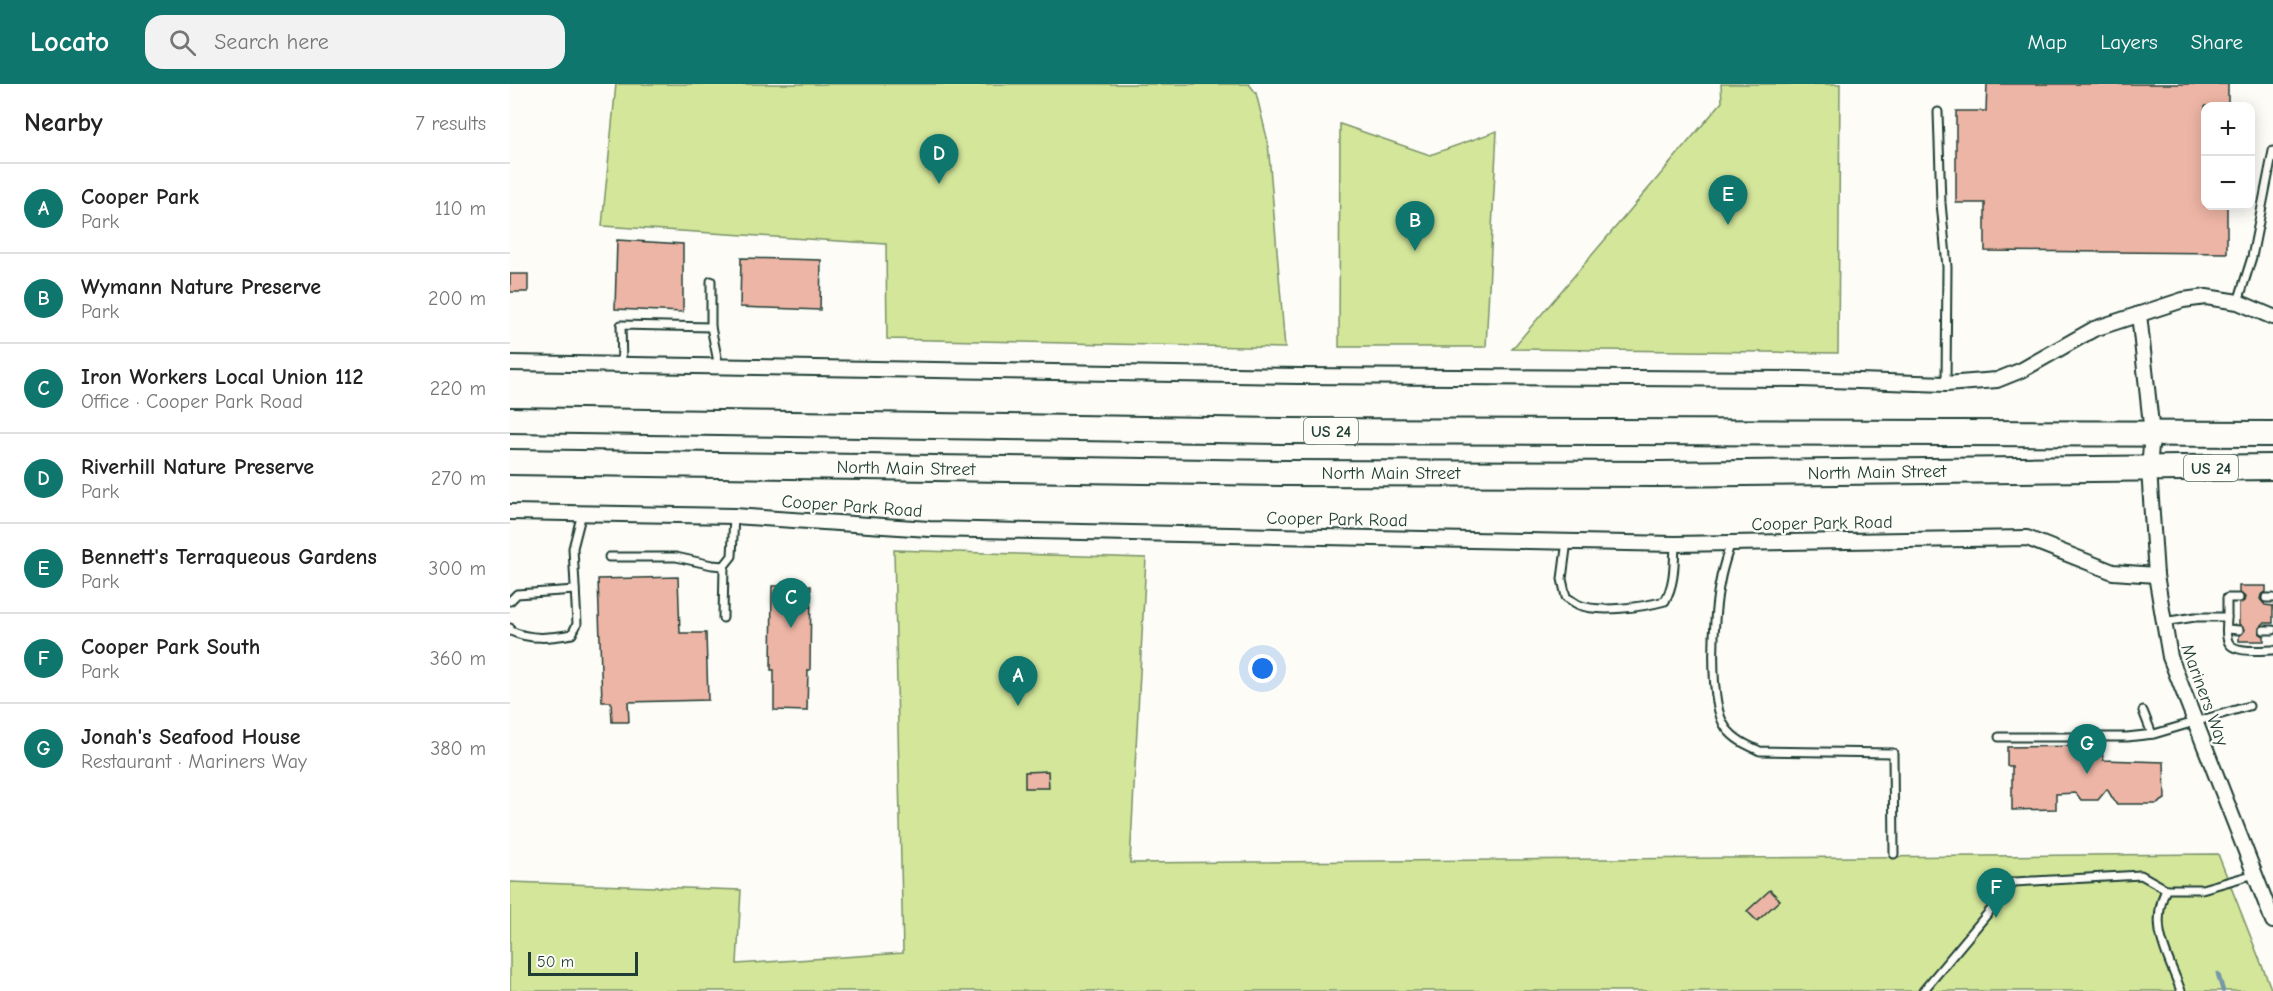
<!DOCTYPE html>
<meta charset="utf-8">
<style>
:root{--surface:#fff;--page:#f2f2f2;--text:#222;--muted:#767676;--line:#e0e0e0;--accent:#0f766e}
body{margin:0;font-family:"Comic Neue",sans-serif;background:var(--page);color:var(--text)}
.controls{position:absolute;right:18px;top:18px;display:grid;overflow:hidden;border-radius:12px;box-shadow:0 3px 15px #0003}
.controls button{width:54px;height:54px;display:grid;place-items:center;padding:0;border:0;border-bottom:2px solid var(--line);background:var(--surface);color:var(--text);font:30px sans-serif}
.scale{position:absolute;left:18px;bottom:15px;width:110px;box-sizing:border-box;padding-left:6px;border:3px solid #1f3d34;border-top:0;font-size:16px;line-height:21px;white-space:nowrap;color:#1f3d34;-webkit-text-stroke:4px #fdfcf7;paint-order:stroke}
.you{position:absolute;left:753px;top:585px;width:21px;height:21px;margin:-15px;border:4px solid #fff;border-radius:50%;background:#1a73e8;box-shadow:0 0 0 9px #1a73e833}
.badge{display:grid;place-items:center;width:39px;height:39px;border-radius:50%;background:var(--accent);color:#fff;font-size:20px;font-weight:700}
.pin{position:absolute;translate:-50% -50px;filter:drop-shadow(0 2px 3px #0008)}
.pin::after{content:'';position:absolute;top:32px;width:21px;height:18px;background:inherit;clip-path:polygon(0 0,100% 0,50% 100%)}
.list{margin:0;padding:0;list-style:none}
h2{display:flex;justify-content:space-between;align-items:center;height:78px;margin:0;padding:0 24px;font-size:26px}
h2 small{font-size:20px;font-weight:400;color:var(--muted)}
.list li{display:grid;grid-template-columns:39px 1fr auto;gap:18px;align-items:center;box-sizing:border-box;height:90px;padding:0 24px;border-top:2px solid var(--line)}
.list b{display:block;font-size:22px;white-space:nowrap}
.list p{margin:0;font-size:20px;white-space:nowrap;color:var(--muted)}
.list em{font-size:20px;font-style:normal;color:var(--muted)}
.icon{flex:none;width:33px;height:33px;fill:none;stroke:currentColor;stroke-width:2;stroke-linecap:round;stroke-linejoin:round}
.map{position:relative;flex:none;width:1763px;height:907px;overflow:hidden}
header{display:flex;align-items:center;gap:36px;box-sizing:border-box;height:84px;padding:0 30px;background:var(--accent);color:#fff}
header strong{font-size:28px}
nav{display:flex;gap:33px;margin-inline-start:auto;font-size:21px}
.search{width:420px;height:54px;background:var(--page);display:flex;align-items:center;gap:15px;box-sizing:border-box;padding:0 21px;border-radius:18px;color:var(--muted);font-size:22px}
main{display:flex}
aside{flex:1;background:var(--surface)}
.map>svg:first-child{display:block}
</style>
<header>
<strong>Locato</strong>
<div class="search"><svg class="icon" aria-label="search" viewBox="0 0 24 24"><circle cx="10" cy="10" r="6"/><path d="M15 15l6 6"/></svg>Search here</div>
<nav><a>Map</a><a>Layers</a><a>Share</a></nav>
</header>
<main>
<aside>
<h2>Nearby<small>7 results</small></h2>
<ul class="list">
<li><span class="badge">A</span><div><b>Cooper Park</b><p>Park</p></div><em>110 m</em></li>
<li><span class="badge">B</span><div><b>Wymann Nature Preserve</b><p>Park</p></div><em>200 m</em></li>
<li><span class="badge">C</span><div><b>Iron Workers Local Union 112</b><p>Office · Cooper Park Road</p></div><em>220 m</em></li>
<li><span class="badge">D</span><div><b>Riverhill Nature Preserve</b><p>Park</p></div><em>270 m</em></li>
<li><span class="badge">E</span><div><b>Bennett's Terraqueous Gardens</b><p>Park</p></div><em>300 m</em></li>
<li><span class="badge">F</span><div><b>Cooper Park South</b><p>Park</p></div><em>360 m</em></li>
<li><span class="badge">G</span><div><b>Jonah's Seafood House</b><p>Restaurant · Mariners Way</p></div><em>380 m</em></li>
</ul>
</aside>
<div class="map">
<svg width="1763" height="907" viewBox="0 0 1763 907">
<rect width="100%" height="100%" fill="#fdfcf7"/>
<filter id="ink" filterUnits="userSpaceOnUse"><feTurbulence type="fractalNoise" baseFrequency=".0167" numOctaves="2"/><feDisplacementMap in="SourceGraphic" scale="12" xChannelSelector="R" yChannelSelector="G"/><feConvolveMatrix kernelMatrix="1 2 1 2 8 2 1 2 1" color-interpolation-filters="sRGB"/></filter>
<g filter="url(#ink)">
<!-- green -->
<g fill="#d3e69a" stroke="#799267" stroke-width="1.5">
<polygon points="106,0 739,0 746,9 758,58 775,264 377,255 376,160 92,142"/>
<polygon points="1211,0 1330,0 1328,269 1002,265 1212,18"/>
<polygon points="830,40 920,71 987,47 976,263 829,263"/>
<polygon points="384,466 636,474 620,779 1708,770 1762,907 0,907 0,798 231,806 227,880 393,869"/>
</g>
<g fill="none" stroke-linecap="round" stroke-linejoin="round">
<!-- stream -->
<polyline stroke="#7497a9" stroke-width="4.5" points="1708,890 1713,907"/>
</g>
<!-- building -->
<g fill="#edb5a5" stroke="#1f3d34" stroke-width="1.5">
<polygon points="1477,0 1718,0 1718,22 1695,22 1695,122 1717,122 1717,169 1475,167 1475,119 1446,119 1446,27 1476,27"/>
<polygon points="107,156 173,160 173,228 105,225"/>
<polygon points="231,174 311,176 310,226 230,223"/>
<rect x="0" y="190" width="18" height="18"/>
<polygon points="168,493 170,549 196,549 198,616 118,618 119,638 102,638 101,618 92,618 88,495"/>
<polygon points="262,502 301,502 300,586 298,586 297,627 264,626 264,586 261,586"/>
<polygon points="1729,502 1756,502 1756,508 1751,511 1750,515 1755,521 1763,522 1763,539 1754,539 1749,544 1749,549 1754,552 1754,557 1729,557 1729,552 1735,546 1729,540 1729,520 1734,517 1735,513 1729,508"/>
<polygon points="1575,662 1575,665 1592,664 1593,676 1654,678 1655,715 1647,720 1606,720 1597,705 1588,716 1571,716 1566,709 1546,710 1546,725 1502,726 1502,682 1497,682 1497,663"/>
<polygon points="538,687 539,704 515,704 515,688"/>
<polygon points="1260,806 1270,816 1247,837 1237,827"/>
</g>
<g fill="none" stroke-linecap="round" stroke-linejoin="round">
<!-- lane casing -->
<g stroke="#1f3d34" stroke-width="11">
<g id="lane">
<polyline points="1428,28 1431,119 1437,183 1436,300"/>
<polyline points="201,197 201,243 209,283"/>
<polyline points="1728,218 1742,173 1763,67"/>
<polyline points="112,281 111,241 201,243"/>
<path d="M1057,457L1052,495L1056,513C1060,515 1064,519 1069,521C1089,529 1133,523 1155,517C1165,499 1164,480 1165,460"/>
<path d="M1221,458C1217,471 1212,485 1210,498C1203,529 1198,619 1216,644C1225,656 1237,661 1250,667L1383,669L1384,770"/>
<polyline points="99,473 166,473 202,481 214,482 222,472 224,432"/>
<polyline points="1756,514 1763,514"/>
<polyline points="0,517 7,510 65,506"/>
<polyline points="1717,533 1717,514 1729,514"/>
<polyline points="213,534 214,482"/>
<path d="M1653,538L1685,533H1717C1717,540 1715,551 1718,557C1722,570 1752,566 1763,566"/>
<path d="M0,544L1,547C20,556 41,554 62,550L67,540L63,464L72,429"/>
<polyline points="1717,545 1729,546"/>
<polyline points="1754,546 1763,546"/>
<polyline points="1633,627 1642,650"/>
<polyline points="1489,653 1617,653 1644,650 1739,622"/>
<path d="M1656,805C1639,844 1657,869 1671,907"/>
<polyline points="1413,907 1504,798 1631,791 1656,805 1692,805 1745,790"/>
</g>
</g>
<!-- street casing -->
<g stroke="#1f3d34" stroke-width="18">
<g id="street">
<polyline points="1629,230 1642,350 1639,385 1646,491 1660,573 1763,837"/>
<polyline points="0,279 789,292 1291,295 1436,300 1487,296 1512,286 1584,245 1673,216 1696,213 1728,218 1763,233"/>
<polyline points="0,428 224,432 419,445 1165,460 1517,454 1603,488 1646,491"/>
</g>
</g>
<!-- highway casing -->
<g stroke="#1f3d34" stroke-width="28">
<g id="highway">
<polyline points="0,336 773,347 1763,350"/>
<polyline points="0,378 773,389 1149,390 1763,383"/>
</g>
</g>
<!-- lane -->
<use href="#lane" stroke="#fdfcf7" stroke-width="7"/>
<!-- street -->
<use href="#street" stroke="#fdfcf7" stroke-width="14"/>
<!-- highway -->
<use href="#highway" stroke="#fdfcf7" stroke-width="24"/>
</g>
</g>
<g text-anchor="middle" stroke-width="4.5" stroke-linejoin="round" paint-order="stroke">
<!-- shield labels -->
<g fill="#fdfcf7" stroke="#62766e" stroke-width="1.5">
<rect x="794" y="334" width="54" height="26" rx="4.5"/>
<rect x="1674" y="371" width="54" height="26" rx="4.5"/>
</g>
<g font-size="16" font-weight="bold" fill="#1f3d34">
<text x="821" y="353">US 24</text>
<text x="1701" y="390">US 24</text>
</g>
<!-- street labels -->
<g font-size="18" fill="#1f3d34" stroke="#fdfcf7">
<text transform="translate(396 384) rotate(1)" y="6">North Main Street</text>
<text transform="translate(1367 388) rotate(-1)" y="6">North Main Street</text>
<text x="881" y="395">North Main Street</text>
<text transform="translate(342 422) rotate(4)" y="6">Cooper Park Road</text>
<text transform="translate(827 435) rotate(1)" y="6">Cooper Park Road</text>
<text transform="translate(1312 439) rotate(-1)" y="6">Cooper Park Road</text>
<text transform="translate(1695 611) rotate(70)" y="6">Mariners Way</text>
</g>
</g>
</svg>
<div class="controls">
<button>+</button>
<button>−</button>
</div>
<div class="scale">50 m</div>
<div class="you"></div>
<div class="pin badge" style="left:508px;top:622px">A</div>
<div class="pin badge" style="left:905px;top:167px">B</div>
<div class="pin badge" style="left:281px;top:544px">C</div>
<div class="pin badge" style="left:429px;top:100px">D</div>
<div class="pin badge" style="left:1218px;top:141px">E</div>
<div class="pin badge" style="left:1486px;top:834px">F</div>
<div class="pin badge" style="left:1577px;top:690px">G</div>
</div>
</main>
